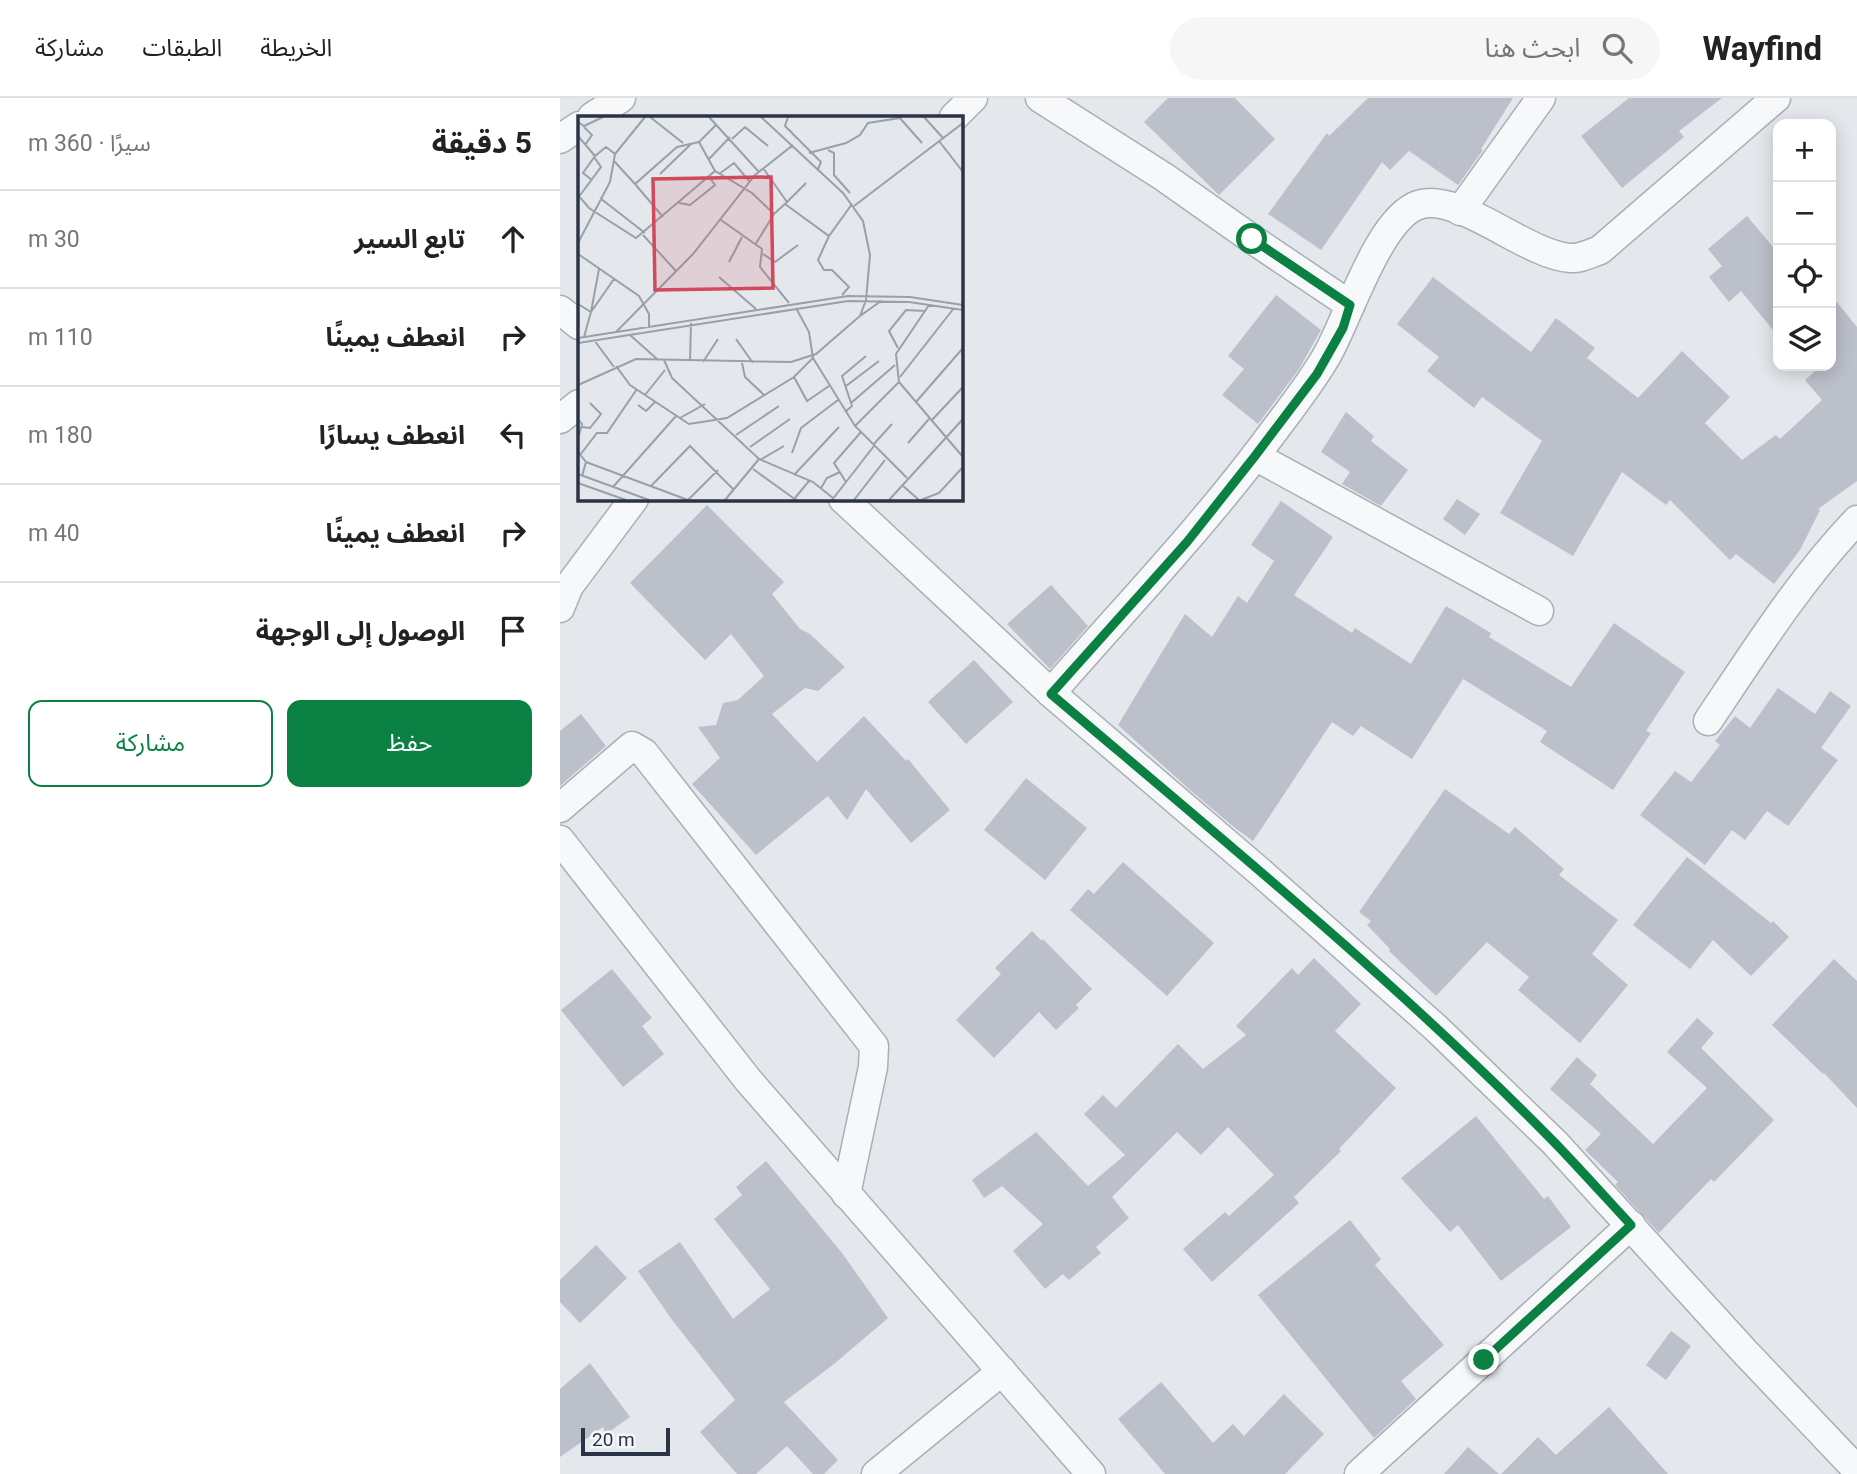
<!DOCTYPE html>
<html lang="ar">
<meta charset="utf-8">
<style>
:root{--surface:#fff;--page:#f6f6f6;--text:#222;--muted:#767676;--line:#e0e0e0;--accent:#0b8043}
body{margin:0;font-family:Roboto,"Noto Sans Arabic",sans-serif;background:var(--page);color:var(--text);direction:rtl}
.controls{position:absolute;right:21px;top:21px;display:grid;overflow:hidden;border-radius:14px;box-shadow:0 4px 18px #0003}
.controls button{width:63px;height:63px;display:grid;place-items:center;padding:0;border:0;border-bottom:2px solid var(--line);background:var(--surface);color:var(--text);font:35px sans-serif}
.scale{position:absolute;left:21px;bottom:18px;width:89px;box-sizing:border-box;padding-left:7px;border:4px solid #2b3445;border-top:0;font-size:19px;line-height:24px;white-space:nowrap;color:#2b3445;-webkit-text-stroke:5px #f4f6f9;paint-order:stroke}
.stop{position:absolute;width:21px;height:21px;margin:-16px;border:5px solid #0b8043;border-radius:50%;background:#fff}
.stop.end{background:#0b8043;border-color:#fff;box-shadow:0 2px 7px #0008}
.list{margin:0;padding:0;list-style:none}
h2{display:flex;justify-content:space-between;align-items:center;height:91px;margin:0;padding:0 28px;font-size:30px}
h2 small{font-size:23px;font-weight:400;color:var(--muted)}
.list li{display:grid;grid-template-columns:46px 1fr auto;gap:21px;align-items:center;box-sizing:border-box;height:98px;padding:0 28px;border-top:2px solid var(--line)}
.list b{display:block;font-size:26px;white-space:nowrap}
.list em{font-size:23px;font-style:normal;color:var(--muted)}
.actions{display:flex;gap:14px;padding:21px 28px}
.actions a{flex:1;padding:16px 0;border:2px solid var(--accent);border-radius:14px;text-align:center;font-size:24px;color:var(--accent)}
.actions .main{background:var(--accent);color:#fff}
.icon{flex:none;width:38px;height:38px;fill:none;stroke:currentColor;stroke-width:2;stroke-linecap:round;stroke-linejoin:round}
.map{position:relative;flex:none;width:1297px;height:1376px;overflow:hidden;direction:ltr}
header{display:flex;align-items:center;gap:42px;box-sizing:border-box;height:98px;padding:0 35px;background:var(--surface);border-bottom:2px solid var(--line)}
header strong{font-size:33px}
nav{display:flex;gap:38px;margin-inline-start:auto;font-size:24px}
.search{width:490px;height:63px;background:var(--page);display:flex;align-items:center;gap:18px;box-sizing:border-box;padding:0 24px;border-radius:38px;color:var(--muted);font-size:26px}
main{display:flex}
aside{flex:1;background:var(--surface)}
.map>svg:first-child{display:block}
</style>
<header>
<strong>Wayfind</strong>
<div class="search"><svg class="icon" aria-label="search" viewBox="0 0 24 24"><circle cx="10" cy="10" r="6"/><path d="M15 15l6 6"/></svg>ابحث هنا</div>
<nav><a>الخريطة</a><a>الطبقات</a><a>مشاركة</a></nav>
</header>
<main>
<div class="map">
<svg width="1297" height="1376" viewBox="0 0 1297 1376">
<rect width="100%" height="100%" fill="#e4e7ec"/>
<!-- building -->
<g fill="#bbc0ca">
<polygon points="608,0 675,0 715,41 659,97 584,24"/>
<polygon points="808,0 953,0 921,51 923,52 898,87 849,53 830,72 822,64 761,152 708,116 767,35 769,38"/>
<polygon points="1069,0 1162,0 1119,33 1124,39 1062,90 1021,38"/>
<polygon points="1187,118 1218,155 1218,238 1181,193 1169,204 1149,179 1162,168 1148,151"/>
<polygon points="873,179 971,254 996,220 1035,250 1027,260 1078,300 1122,253 1170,299 1145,325 1182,362 1216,337 1220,341 1262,302 1245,282 1261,268 1271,268 1271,197 1297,229 1297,383 1258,411 1260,412 1240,452 1214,486 1176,456 1170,462 1110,402 1106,407 1062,374 1013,458 940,415 982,343 922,299 914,310 867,273 879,259 837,226"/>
<polygon points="716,197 761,232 739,271 698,326 662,297 684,271 668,258"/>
<polygon points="786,314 814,338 811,343 848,372 821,408 782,386 790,374 761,354"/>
<polygon points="897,401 920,416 905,437 883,421"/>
<polygon points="721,403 773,439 734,497 792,535 795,530 851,566 886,508 931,535 929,539 1011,589 1054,525 1125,574 1086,633 1091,635 1053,692 980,644 987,633 903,581 852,661 801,628 793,638 772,624 693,743 675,730 630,692 558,627 625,516 652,539 678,498 687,505 714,463 691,447"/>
<polygon points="147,407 224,484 212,496 240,531 250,536 285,569 258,593 245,590 212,616 257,664 304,618 346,663 348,661 390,712 351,745 306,691 287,722 268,698 196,757 132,686 160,660 138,629 156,627 163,605 178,602 204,578 171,536 145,562 70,485"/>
<polygon points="491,487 528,528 490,571 447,526"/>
<polygon points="414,562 453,604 406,646 368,604"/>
<polygon points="1218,590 1255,616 1270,593 1291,608 1261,650 1278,662 1228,728 1207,713 1185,742 1172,732 1145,767 1080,717 1115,673 1131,684 1160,647 1155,643 1175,618 1190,630"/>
<polygon points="21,616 46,648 0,688 0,633"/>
<polygon points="466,680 527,730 485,782 424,732"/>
<polygon points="885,691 949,736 955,729 1004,771 999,777 1058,822 1032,856 1068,887 1020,945 958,892 969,879 927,844 876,898 829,853 830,851 807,827 811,823 799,814"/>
<polygon points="1127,759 1211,825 1213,823 1229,839 1191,878 1153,842 1130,871 1073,827"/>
<polygon points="563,764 654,845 607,898 510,812 528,791 534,796"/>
<polygon points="472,833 482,843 483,841 532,891 516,907 519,910 496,932 479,914 434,960 396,922 441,876 435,870"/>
<polygon points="754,860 801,906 775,933 836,990 779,1051 781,1053 734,1099 739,1105 652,1184 623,1151 665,1114 669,1118 714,1077 668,1029 641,1057 617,1034 552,1099 569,1120 536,1149 541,1155 509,1182 503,1176 485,1191 453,1153 483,1126 442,1088 424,1100 412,1082 476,1034 528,1088 565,1057 524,1016 543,997 556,1010 618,946 643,971 686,937 676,928 732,870 738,877"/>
<polygon points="1274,861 1297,883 1297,1010 1264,975 1263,976 1212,927"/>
<polygon points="52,871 92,920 82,928 104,956 63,989 1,912"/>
<polygon points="1137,920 1154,935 1141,950 1214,1022 1154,1084 1151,1081 1099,1135 1055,1087 1058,1084 1025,1052 1041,1036 990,991 1017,959 1037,977 1030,986 1093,1046 1147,990 1107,954"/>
<polygon points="916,1018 984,1101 988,1098 1011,1129 941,1183 898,1127 890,1134 841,1080"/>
<polygon points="206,1063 282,1155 328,1220 274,1266 224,1304 278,1362 264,1376 253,1376 227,1348 196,1376 177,1376 140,1334 175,1302 113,1223 78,1173 120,1144 173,1221 210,1191 154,1121 182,1097 176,1089"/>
<polygon points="790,1122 821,1161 815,1167 884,1247 841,1283 856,1301 814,1340 698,1197"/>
<polygon points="36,1147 67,1180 20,1225 0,1204 0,1182"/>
<polygon points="1111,1233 1131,1248 1106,1282 1086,1267"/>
<polygon points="30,1265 70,1319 46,1336 43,1329 0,1359 0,1291"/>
<polygon points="601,1284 653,1345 673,1326 684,1338 724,1296 764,1336 725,1376 605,1376 558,1321"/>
<polygon points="1049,1309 1108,1376 941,1376 978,1339 996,1357"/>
<polygon points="908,1349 939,1376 884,1376"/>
</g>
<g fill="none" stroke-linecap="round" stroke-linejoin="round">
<!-- minor casing -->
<g stroke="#a9aeb7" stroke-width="31">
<g id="minor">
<polyline points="480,0 604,79 692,141 790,207"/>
<polyline points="32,19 61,0"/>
<polyline points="394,19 413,0"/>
<polyline points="0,41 19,28"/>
<polyline points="900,113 981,0"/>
<polyline points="0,212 19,227"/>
<polyline points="0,321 19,306"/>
<polyline points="695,358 979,513"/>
<polyline points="283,401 491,595 699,773 876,930 995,1045 1184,1253 1297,1372"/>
<polyline points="0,510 9,488 74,401"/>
<path d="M491,595C564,511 641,431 708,341C728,314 749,288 766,259C787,224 818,121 858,107C898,93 966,157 1010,160C1020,161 1031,155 1040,152L1216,0"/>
<path d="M1148,623C1195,553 1239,483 1297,422"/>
<polyline points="0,710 72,648 84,655 314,948 313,969 286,1096"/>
<polyline points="0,742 188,982 531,1376"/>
<polyline points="316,1376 442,1273"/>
<polyline points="799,1376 1071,1127"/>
</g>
</g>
<!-- minor -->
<use href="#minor" stroke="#f7f8fa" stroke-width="28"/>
</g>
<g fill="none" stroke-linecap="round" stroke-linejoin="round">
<!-- route -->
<path stroke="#0b8043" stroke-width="9" d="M692,141L790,207L783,230L757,276L695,358L627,444L491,596C662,741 838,885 995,1045C1021,1072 1046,1100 1071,1127L924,1262"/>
</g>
<!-- overview -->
<g transform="translate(18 18)">
<rect width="385" height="385" fill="#e4e7ec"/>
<path fill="none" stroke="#9a9fa9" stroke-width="2" d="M72,1L105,27M131,1L181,56M210,1L207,10L243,46L240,53M321,1L344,27M346,1L365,22M0,6L6,10L25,1M6,11L14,19L7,29M0,20L17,40L28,31L37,38M154,23L167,11L190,30M361,25L385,56M121,26L137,55M250,34L256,37V59L272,77M231,37L268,27L282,19L290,7L322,2M131,43L152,21M36,45L57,68L99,31L121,26L138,9M185,52L209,86L196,98M82,58L113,28M141,58L156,47L172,66M14,64L5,57L17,40M57,68L85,101M0,79L11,92L58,122L137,55L174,77L196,98L177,129M0,82L23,51L16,41M22,82L67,117M209,86L228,67M101,87L112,89L137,69L131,61M207,88L251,120L274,88M276,90L385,7M143,104L184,133L182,151L211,187M65,119L98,155M251,120L240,144L246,154H254L271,171L264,179M0,127L32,66L37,38L67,1M0,138L61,180L71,198V211M185,138L197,146L220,129M151,146L164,121M141,161L178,193M0,188L13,196L21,153M351,189L318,238L321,266L385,341M282,200L303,185M38,216L115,138L177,59L215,29M52,219L79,243M6,221L13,196L36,163M0,222L270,180L332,181L385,189M158,223L175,247M16,224L36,251M0,227L270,185L331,186L385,194M320,232L311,215L328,194L348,195M235,242L277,310L329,362M86,244L94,262L181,343L235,366L255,382M112,245L113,207M125,246L140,223M164,247L167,261L186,279M38,250L52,269L111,308L149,302L216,261L235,242L231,216L218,192M216,261L229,285L251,270M322,261L376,192M0,269L58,243L213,246L238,238L282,200L288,184L292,139L285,105L265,77L183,1M268,270L301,245M67,279L87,254M338,286L385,232M273,287L317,249M60,289L68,295L77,286M267,296L274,290L264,260L288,240M102,302L127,288M0,303L4,308L0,323M353,305L385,271M277,310L321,266M4,311L12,312L23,298L12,287M158,319L201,290M330,327L351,303M295,329L314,308M172,331L212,303M0,336L8,346L4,360M214,337L223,312L260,284M2,339L19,317H29L59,273M182,344L206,330M8,346L110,384L140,354M175,353L218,384M0,358L71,384M216,359L261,311M268,366L256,347L283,316M0,367L48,384M324,369L341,384M73,370L112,330L156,374M35,371L98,300M243,372L249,362L262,356M217,382L231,365M147,384L181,343M254,384L296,330M276,384L307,344M311,384L385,303M343,384L361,377L385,351"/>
<path fill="#d1495b" fill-opacity="0.15" stroke="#d1495b" stroke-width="3.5" d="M193,61L195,172L77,174L75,63Z"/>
<rect width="385" height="385" fill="none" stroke="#2b3445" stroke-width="3.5"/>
</g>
</svg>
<div class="controls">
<button>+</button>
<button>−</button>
<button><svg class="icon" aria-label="locate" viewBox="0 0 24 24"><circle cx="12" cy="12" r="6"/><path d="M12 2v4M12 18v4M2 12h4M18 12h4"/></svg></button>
<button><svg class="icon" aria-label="layers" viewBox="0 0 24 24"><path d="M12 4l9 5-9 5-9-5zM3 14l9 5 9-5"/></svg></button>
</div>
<div class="scale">20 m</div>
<div class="stop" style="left:692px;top:141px"></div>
<div class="stop end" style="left:924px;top:1262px"></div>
</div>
<aside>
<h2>5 دقيقة<small>سيرًا · 360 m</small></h2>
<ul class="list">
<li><svg class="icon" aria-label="ahead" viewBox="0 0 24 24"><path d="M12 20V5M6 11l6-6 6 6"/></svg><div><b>تابع السير</b></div><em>30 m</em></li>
<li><svg class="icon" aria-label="right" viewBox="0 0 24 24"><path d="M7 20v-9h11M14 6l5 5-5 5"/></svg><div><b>انعطف يمينًا</b></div><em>110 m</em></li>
<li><svg class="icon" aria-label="left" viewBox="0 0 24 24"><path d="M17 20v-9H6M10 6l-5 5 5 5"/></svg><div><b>انعطف يسارًا</b></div><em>180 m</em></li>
<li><svg class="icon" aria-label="right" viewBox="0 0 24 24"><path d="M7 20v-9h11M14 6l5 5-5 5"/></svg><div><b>انعطف يمينًا</b></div><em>40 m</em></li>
<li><svg class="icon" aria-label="arrive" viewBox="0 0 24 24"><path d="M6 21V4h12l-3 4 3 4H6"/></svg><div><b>الوصول إلى الوجهة</b></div></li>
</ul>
<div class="actions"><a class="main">حفظ</a><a>مشاركة</a></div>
</aside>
</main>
